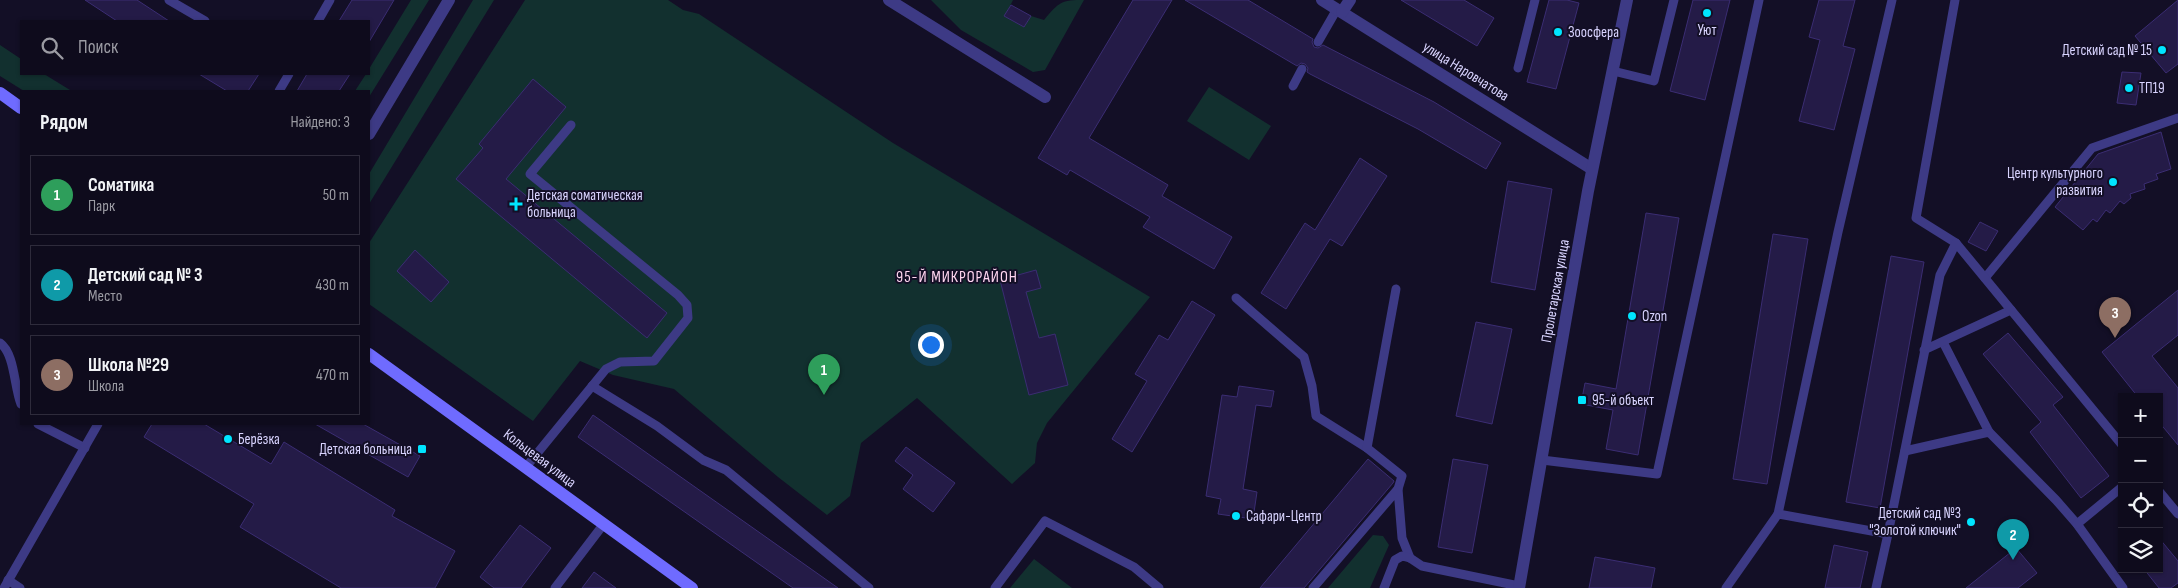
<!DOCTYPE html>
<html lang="ru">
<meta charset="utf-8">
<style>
:root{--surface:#0e0b1c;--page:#1c1929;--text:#f1f3f6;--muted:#9b9ba3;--line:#2e2b3b;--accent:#8c9099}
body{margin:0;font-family:"Sofia Sans Condensed",sans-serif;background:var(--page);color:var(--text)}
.controls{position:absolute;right:15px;bottom:15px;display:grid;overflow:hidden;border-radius:0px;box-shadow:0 1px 4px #0004}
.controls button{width:45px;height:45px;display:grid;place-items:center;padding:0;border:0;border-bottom:1px solid var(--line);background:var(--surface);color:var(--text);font:25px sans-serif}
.you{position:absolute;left:930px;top:344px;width:18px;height:18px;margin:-12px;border:4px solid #fff;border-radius:50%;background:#1a73e8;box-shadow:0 0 0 8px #1a73e833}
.badge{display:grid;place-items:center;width:32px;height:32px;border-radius:50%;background:var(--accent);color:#fff;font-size:16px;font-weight:700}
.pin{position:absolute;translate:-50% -41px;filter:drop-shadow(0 1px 2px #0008)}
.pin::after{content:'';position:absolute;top:26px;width:18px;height:15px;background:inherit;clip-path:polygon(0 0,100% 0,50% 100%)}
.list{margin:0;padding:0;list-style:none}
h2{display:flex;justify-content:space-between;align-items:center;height:65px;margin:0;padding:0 20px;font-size:21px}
h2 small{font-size:16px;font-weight:400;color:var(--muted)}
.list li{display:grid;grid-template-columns:32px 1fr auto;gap:15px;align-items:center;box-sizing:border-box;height:80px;margin:0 10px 10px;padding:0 10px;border:1px solid var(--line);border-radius:0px}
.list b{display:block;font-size:19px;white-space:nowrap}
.list p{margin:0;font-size:16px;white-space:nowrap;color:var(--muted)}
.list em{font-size:16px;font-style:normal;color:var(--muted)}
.icon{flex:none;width:28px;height:28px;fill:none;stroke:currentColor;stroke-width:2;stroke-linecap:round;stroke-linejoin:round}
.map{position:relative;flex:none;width:2178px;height:588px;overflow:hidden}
.search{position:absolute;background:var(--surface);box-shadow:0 1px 4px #0004;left:20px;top:20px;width:350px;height:55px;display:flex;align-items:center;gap:12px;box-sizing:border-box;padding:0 18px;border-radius:0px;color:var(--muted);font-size:19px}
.panel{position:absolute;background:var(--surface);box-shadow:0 1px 4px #0004;left:20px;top:90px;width:350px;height:335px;border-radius:0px}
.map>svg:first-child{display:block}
</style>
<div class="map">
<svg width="2178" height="588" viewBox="0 0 2178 588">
<rect width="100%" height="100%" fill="#130f26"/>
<!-- green -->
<g fill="#12302f">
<polygon points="411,0 429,0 369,97 369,91 355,91 366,74 369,74 369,69"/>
<polygon points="473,0 494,0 369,204 369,174"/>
<polygon points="525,0 668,0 683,10 699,14 893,143 1150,297 1047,423 1037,443 1035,463 1012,484 917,398 861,443 850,496 827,515 778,477 674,389 613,375 580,361 533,421 369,304 369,243"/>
<path d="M931,0H1013L1005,16L1024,27L1031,16L1044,20C1059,2 1061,0 1084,0L1045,70L1033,72L961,30Z"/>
<polygon points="0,45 21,59 21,74 44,74 70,90 24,91 0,76"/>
<polygon points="1209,87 1271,126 1249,160 1187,121"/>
<polygon points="1373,535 1383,536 1389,545 1370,588 1328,588"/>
<polygon points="1034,559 1072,588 1010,588"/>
</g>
<!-- building -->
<g fill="#241b47" stroke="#3b2d73">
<polygon points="85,0 137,0 169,21 117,21"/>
<polygon points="352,0 394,0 369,42 369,21 339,21"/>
<polygon points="1133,0 1172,0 1089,138 1168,185 1162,196 1232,237 1214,269 1143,227 1150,217 1070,170 1067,175 1038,158"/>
<polygon points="1185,0 1248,0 1313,39 1312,42 1314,47 1318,48 1323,45 1434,102 1501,143 1486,169 1418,129 1310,74 1307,72 1308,68 1305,64 1301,63 1297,66"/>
<polygon points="1401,0 1464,0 1494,18 1477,46"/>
<polygon points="1549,0 1567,0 1579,3 1556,89 1527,82"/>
<polygon points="1693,0 1730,0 1705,100 1670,91"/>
<polygon points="1819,0 1855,0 1843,46 1855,49 1834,130 1799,121 1820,40 1809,37"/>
<polygon points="2178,0 2178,64 2166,73 2135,36"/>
<polygon points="1011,5 1031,16 1024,27 1004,16"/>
<polygon points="2122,72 2141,73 2136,105 2117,103"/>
<polygon points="199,74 259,74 248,91 227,91"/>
<polygon points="307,74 350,74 339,91 297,91"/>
<polygon points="533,79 566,107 506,179 667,313 647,338 456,179 483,148 479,144"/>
<polygon points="2161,132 2171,169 2156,174 2158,179 2144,184 2145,189 2130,194 2131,198 2124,204 2120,201 2110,213 2106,210 2097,222 2093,219 2083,230 2055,207 2098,154"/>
<polygon points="1360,158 1387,176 1342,246 1330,239 1286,309 1261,293 1305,223 1315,230"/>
<polygon points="1508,181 1552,189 1535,290 1491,282"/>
<polygon points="1646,213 1679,218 1638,455 1606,449 1613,410 1581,404 1585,383 1616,389"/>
<polygon points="1980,222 1998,231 1986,251 1968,242"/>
<polygon points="1773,234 1808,239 1767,484 1733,479"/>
<polygon points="415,250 449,282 431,302 397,271"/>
<polygon points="1891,256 1924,262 1880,508 1846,502"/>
<polygon points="1036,270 1041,288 1026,292 1039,338 1055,334 1068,385 1029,395 1000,280"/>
<polygon points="2178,290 2178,335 2152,356 2178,388 2178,445 2159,422 2159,397 2138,397 2102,352"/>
<polygon points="1192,301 1215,315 1132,452 1112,439 1147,381 1135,374 1159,335 1168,340"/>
<polygon points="1476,322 1512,329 1492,424 1456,416"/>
<polygon points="2008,333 2063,397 2053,405 2109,476 2081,498 2030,432 2041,422 1983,354"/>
<polygon points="1239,386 1274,391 1271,407 1256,405 1243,489 1257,492 1253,519 1218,514 1221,499 1206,496 1222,395 1237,397"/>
<polygon points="593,415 838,588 793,588 578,437"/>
<polygon points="152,424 204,424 271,464 284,442 395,510 392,516 455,551 435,588 341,588 240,527 254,504 144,437"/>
<polygon points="315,424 363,424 420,456 408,477"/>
<polygon points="906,447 955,483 933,512 903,489 913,475 895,461"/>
<polygon points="1368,459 1394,481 1393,483 1304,588 1260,588"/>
<polygon points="1453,459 1488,465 1472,553 1438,547"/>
<polygon points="520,525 551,548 521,588 494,588 480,577"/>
<polygon points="2159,538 2178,561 2178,583 2171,588 2159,588 2144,569 2159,569"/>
<polygon points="1834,545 1868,552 1860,588 1825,588"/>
<polygon points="2016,548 2037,573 2018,588 1966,588"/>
<polygon points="1595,557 1655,568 1651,588 1589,588"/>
<polygon points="594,572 616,588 582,588"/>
</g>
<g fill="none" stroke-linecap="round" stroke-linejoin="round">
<!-- service -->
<g stroke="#3d3a85" stroke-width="9">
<polyline points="169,0 205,21"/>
<polyline points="1955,0 1916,218 1956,243"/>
<polyline points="318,21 330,0"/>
<polyline points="1318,42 1337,9"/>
<polyline points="1518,68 1535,0"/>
<polyline points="1613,71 1654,81 1674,0"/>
<polyline points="1293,86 1302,69"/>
<polyline points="279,91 289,74"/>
<polyline points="1985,278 2092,148 2178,118"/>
<polyline points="1236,298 1304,357 1312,386 1316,416 1367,448 1402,476 1398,489"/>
<polyline points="1943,342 1989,432"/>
<path d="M0,343C15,354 14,387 21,404"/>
<polyline points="1924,350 2011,310"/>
<polyline points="592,386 657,426 703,460 726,470 869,588"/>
<polyline points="38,424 85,448"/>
<polyline points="1367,448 1396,289"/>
<polyline points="1905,451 1989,432 2056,500 2077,524 2123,588"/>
<polyline points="1542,460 1657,474 1759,0"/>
<polyline points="526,467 606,369 620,362 654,361 688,318 687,305 678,295 530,174 571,125"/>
<polyline points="2159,491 2178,514"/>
<polyline points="1778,514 1838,232 1892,0"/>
<polyline points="2077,524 2122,487"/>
<polyline points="8,580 20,588"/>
<polyline points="4,588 98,424"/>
<polyline points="555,588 603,525"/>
<polyline points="995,588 1045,521 1134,567 1159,588"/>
<polyline points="1313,588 1398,489 1402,538 1410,558"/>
<polyline points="1384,588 1395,560 1402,556 1410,558 1422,566 1519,586"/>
<polyline points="1726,588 1778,514 1888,534 1940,275 1956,243 2122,445"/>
<polyline points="1876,588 1888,534"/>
</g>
<!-- minor -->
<g stroke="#3d3a85" stroke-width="12">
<polyline points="889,0 1045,97"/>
<polyline points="1322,0 1592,169"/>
<polyline points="1342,12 1350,0"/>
</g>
<!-- tertiary -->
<g stroke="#3d3a85" stroke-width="12">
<polyline points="369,134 449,0"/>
<polyline points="1519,588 1588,191 1627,0"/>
</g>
<!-- secondary -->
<g stroke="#6f6bff" stroke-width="12">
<polyline points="0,93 21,108"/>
<polyline points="369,354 692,588"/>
</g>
</g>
<!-- markers -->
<g fill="#00e5ff" stroke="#130f26" stroke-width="2">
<circle cx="1707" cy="13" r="5"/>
<circle cx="1558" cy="32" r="5"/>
<circle cx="2162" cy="50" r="5"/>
<circle cx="2129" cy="88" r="5"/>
<circle cx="2113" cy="182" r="5"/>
<path d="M513.5 196.5h5v5h5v5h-5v5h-5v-5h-5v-5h5z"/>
<circle cx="1632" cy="316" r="5"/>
<rect x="1577" y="395" width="10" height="10" rx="2.5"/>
<circle cx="228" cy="439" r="5"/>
<rect x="417" y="444" width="10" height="10" rx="2.5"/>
<circle cx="1236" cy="516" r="5"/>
<circle cx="1971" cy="522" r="5"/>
</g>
<g text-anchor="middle" stroke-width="4" stroke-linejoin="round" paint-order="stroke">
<!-- poi labels -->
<g font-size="15" fill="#d9d4ff" stroke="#130f26" text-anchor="start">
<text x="1707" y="35" text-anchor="middle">Уют</text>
<text x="1568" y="37">Зоосфера</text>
<text x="2152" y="55" text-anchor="end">Детский сад № 15</text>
<text x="2139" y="93">ТП19</text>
<text x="2103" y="178" text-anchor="end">Центр культурного<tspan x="2103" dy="17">развития</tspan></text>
<text x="527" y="200">Детская соматическая<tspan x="527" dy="17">больница</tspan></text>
<text x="1642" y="321">Ozon</text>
<text x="1592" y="405">95-й объект</text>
<text x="238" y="444">Берёзка</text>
<text x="412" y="454" text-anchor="end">Детская больница</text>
<text x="1961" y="518" text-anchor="end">Детский сад №3<tspan x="1961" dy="17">"Золотой ключик"</tspan></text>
<text x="1246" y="521">Сафари-Центр</text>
</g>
<!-- street labels -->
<g font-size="15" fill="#d9d4ff" stroke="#130f26">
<text transform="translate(1466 71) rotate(32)" y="5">улица Наровчатова</text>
<text transform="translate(1555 291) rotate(-80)" y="5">Пролетарская улица</text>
<text transform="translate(540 458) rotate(37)" y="5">Кольцевая улица</text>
</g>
<!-- neighbourhood labels -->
<g font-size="16" letter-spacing="1" fill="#ffd6f0" stroke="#130f26">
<text x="957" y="282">95-Й МИКРОРАЙОН</text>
</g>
</g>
</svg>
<div class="controls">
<button>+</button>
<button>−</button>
<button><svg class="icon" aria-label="locate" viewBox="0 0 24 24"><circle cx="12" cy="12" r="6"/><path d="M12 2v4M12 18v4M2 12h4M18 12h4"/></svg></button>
<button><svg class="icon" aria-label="layers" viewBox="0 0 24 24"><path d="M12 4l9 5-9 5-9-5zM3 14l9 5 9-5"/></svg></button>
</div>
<div class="you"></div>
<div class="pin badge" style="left:824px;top:395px;background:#2e9e5b">1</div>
<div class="pin badge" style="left:2013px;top:560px;background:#0f9aa8">2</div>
<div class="pin badge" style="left:2115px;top:338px;background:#8d6e63">3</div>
<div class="search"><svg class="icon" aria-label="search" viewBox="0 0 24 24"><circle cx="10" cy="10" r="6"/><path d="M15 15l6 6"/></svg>Поиск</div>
<section class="panel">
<h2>Рядом<small>Найдено: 3</small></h2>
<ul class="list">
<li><span class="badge" style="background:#2e9e5b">1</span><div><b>Соматика</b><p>Парк</p></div><em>50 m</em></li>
<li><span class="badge" style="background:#0f9aa8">2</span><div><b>Детский сад № 3</b><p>Место</p></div><em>430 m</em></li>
<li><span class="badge" style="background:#8d6e63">3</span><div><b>Школа №29</b><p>Школа</p></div><em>470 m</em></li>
</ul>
</section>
</div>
